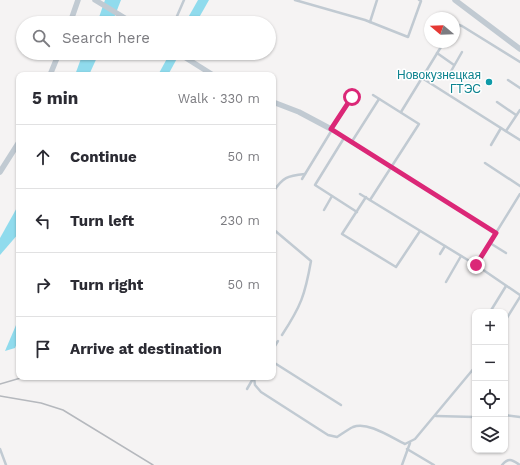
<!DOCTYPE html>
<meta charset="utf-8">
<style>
:root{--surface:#fff;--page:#f2f2f3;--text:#2b2b33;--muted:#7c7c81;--line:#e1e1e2}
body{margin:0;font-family:"Work Sans",sans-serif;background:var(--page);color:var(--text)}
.controls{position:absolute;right:12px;bottom:12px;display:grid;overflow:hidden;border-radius:8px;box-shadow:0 1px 3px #0004}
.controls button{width:36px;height:36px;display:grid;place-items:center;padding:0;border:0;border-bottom:1px solid var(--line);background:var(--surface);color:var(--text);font:20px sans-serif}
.compass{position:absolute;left:424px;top:12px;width:36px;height:36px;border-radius:50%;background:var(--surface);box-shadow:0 1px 3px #0004;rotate:289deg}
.stop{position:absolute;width:12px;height:12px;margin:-9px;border:3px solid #db2777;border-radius:50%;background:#fff}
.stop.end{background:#db2777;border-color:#fff;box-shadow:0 1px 4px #0008}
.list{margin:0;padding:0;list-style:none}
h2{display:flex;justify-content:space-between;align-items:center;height:52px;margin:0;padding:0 16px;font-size:17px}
h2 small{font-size:13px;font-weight:400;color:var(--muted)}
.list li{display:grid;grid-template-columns:26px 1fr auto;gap:12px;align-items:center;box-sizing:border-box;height:64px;padding:0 16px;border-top:1px solid var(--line)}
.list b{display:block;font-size:15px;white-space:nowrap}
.list em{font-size:13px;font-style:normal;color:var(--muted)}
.icon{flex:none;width:22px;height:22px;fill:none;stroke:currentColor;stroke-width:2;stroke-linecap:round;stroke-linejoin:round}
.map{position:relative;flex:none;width:520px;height:465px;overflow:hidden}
.search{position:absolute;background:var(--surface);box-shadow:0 1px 3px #0004;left:16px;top:16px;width:260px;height:44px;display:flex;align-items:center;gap:10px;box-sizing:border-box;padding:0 14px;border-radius:22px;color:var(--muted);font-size:15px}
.panel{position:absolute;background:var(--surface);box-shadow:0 1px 3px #0004;left:16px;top:72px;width:260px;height:308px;border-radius:8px}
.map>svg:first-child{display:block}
</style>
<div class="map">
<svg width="520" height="465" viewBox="0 0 520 465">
<rect width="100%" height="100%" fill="#f5f3f3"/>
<!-- water -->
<g fill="#90dbed">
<polygon points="105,0 121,0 112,23 97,23"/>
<polygon points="198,0 209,0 196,23 185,23"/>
<polygon points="83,53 99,53 89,75 75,75"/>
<polygon points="170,53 180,53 168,75 158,75"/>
<polygon points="19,204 19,233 0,255 0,238"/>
<polygon points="19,318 19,338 15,348 5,351"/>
</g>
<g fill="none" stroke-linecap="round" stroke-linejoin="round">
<!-- lane -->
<g stroke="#c1cad2" stroke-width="2.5">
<polyline points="295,0 365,20 408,37 421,1 419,0"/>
<polyline points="370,22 377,0"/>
<polyline points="174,23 184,0"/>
<polyline points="454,28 459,25 462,26 520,62"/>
<polyline points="437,53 454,65"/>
<polyline points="450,73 462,52"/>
<polyline points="422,78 520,140"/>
<polyline points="508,80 520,88"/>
<polyline points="497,102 516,115"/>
<polyline points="401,112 444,42"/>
<polyline points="331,130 496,233"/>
<polyline points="506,131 520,110"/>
<polyline points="344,138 315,185 357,212"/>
<polyline points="351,143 379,99"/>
<polyline points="491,145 501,128"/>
<polyline points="485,163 520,186"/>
<polyline points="302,179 352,97"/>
<path d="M273,192C283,177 287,176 305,174"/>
<polyline points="360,194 476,265 520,295"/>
<polyline points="366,197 342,234 396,267 420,231"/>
<polyline points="370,200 419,124 373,95"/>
<polyline points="324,210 332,196"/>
<path d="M273,229L311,261C305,295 301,306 282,335"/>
<polyline points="490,243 506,253"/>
<polyline points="440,254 445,246"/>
<polyline points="476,265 520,194"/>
<polyline points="446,282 461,256"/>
<polyline points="490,312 506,286"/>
<polyline points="505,321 520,297"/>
<polyline points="273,349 278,341"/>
<polyline points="273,362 341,405"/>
<path d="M254,378L255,385L261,392L328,435L337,437C342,434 347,430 353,427C368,421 392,438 405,444L415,439L475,367"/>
<polyline points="247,389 254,377"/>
<polyline points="505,415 520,417"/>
<polyline points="436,416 475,417"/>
<polyline points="0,449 6,465"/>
<polyline points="407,449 434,465"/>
<polyline points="402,465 410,443"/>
<path d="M502,465C509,457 512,460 520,465"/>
</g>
<!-- street -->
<g stroke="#c1cad2" stroke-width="5.5">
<polyline points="95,0 133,23"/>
<polyline points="455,0 520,49"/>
<polyline points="70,23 78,0"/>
<polyline points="178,53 213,75"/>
<polyline points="50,75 59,53"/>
<polyline points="273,102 299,112 331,129"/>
<polyline points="0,172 19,142"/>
</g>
<!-- rail -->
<g stroke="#b5b8bd" stroke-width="1.5">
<polyline points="0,384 24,377"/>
<polyline points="0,396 41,403 63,410 153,465"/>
</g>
</g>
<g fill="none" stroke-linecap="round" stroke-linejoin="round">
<!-- route -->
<polyline stroke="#db2777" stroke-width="5" points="352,97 331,129 496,233 476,265"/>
</g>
<!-- markers -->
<circle fill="#0f9aa8" stroke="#fff" stroke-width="1.5" cx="489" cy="82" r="4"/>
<g text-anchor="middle" stroke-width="3" stroke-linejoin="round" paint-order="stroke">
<!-- culture labels -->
<g font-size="12" fill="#0d838f" stroke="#fff" text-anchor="end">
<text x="481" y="79">Новокузнецкая<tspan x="481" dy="14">ГТЭС</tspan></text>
</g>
</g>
</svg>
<div class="controls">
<button>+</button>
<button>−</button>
<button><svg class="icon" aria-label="locate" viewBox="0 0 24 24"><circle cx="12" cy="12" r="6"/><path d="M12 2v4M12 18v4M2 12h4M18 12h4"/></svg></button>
<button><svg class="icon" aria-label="layers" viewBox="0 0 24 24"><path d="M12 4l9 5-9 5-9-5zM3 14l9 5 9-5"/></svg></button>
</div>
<svg class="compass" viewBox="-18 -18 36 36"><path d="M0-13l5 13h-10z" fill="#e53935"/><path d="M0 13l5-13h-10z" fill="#7c7c81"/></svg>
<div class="stop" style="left:352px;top:97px"></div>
<div class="stop end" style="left:476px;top:265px"></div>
<div class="search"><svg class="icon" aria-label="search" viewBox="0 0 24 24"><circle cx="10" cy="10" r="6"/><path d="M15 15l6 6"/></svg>Search here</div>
<section class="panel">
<h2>5 min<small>Walk · 330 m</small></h2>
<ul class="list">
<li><svg class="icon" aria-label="ahead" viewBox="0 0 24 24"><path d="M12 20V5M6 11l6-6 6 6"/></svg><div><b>Continue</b></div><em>50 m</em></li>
<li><svg class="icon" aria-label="left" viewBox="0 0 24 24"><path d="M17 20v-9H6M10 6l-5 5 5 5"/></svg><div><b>Turn left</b></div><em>230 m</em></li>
<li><svg class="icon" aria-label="right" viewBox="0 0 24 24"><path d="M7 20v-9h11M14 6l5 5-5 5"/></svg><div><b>Turn right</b></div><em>50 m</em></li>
<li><svg class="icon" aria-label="arrive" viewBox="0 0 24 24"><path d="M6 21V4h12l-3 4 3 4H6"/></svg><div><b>Arrive at destination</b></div></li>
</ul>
</section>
</div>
